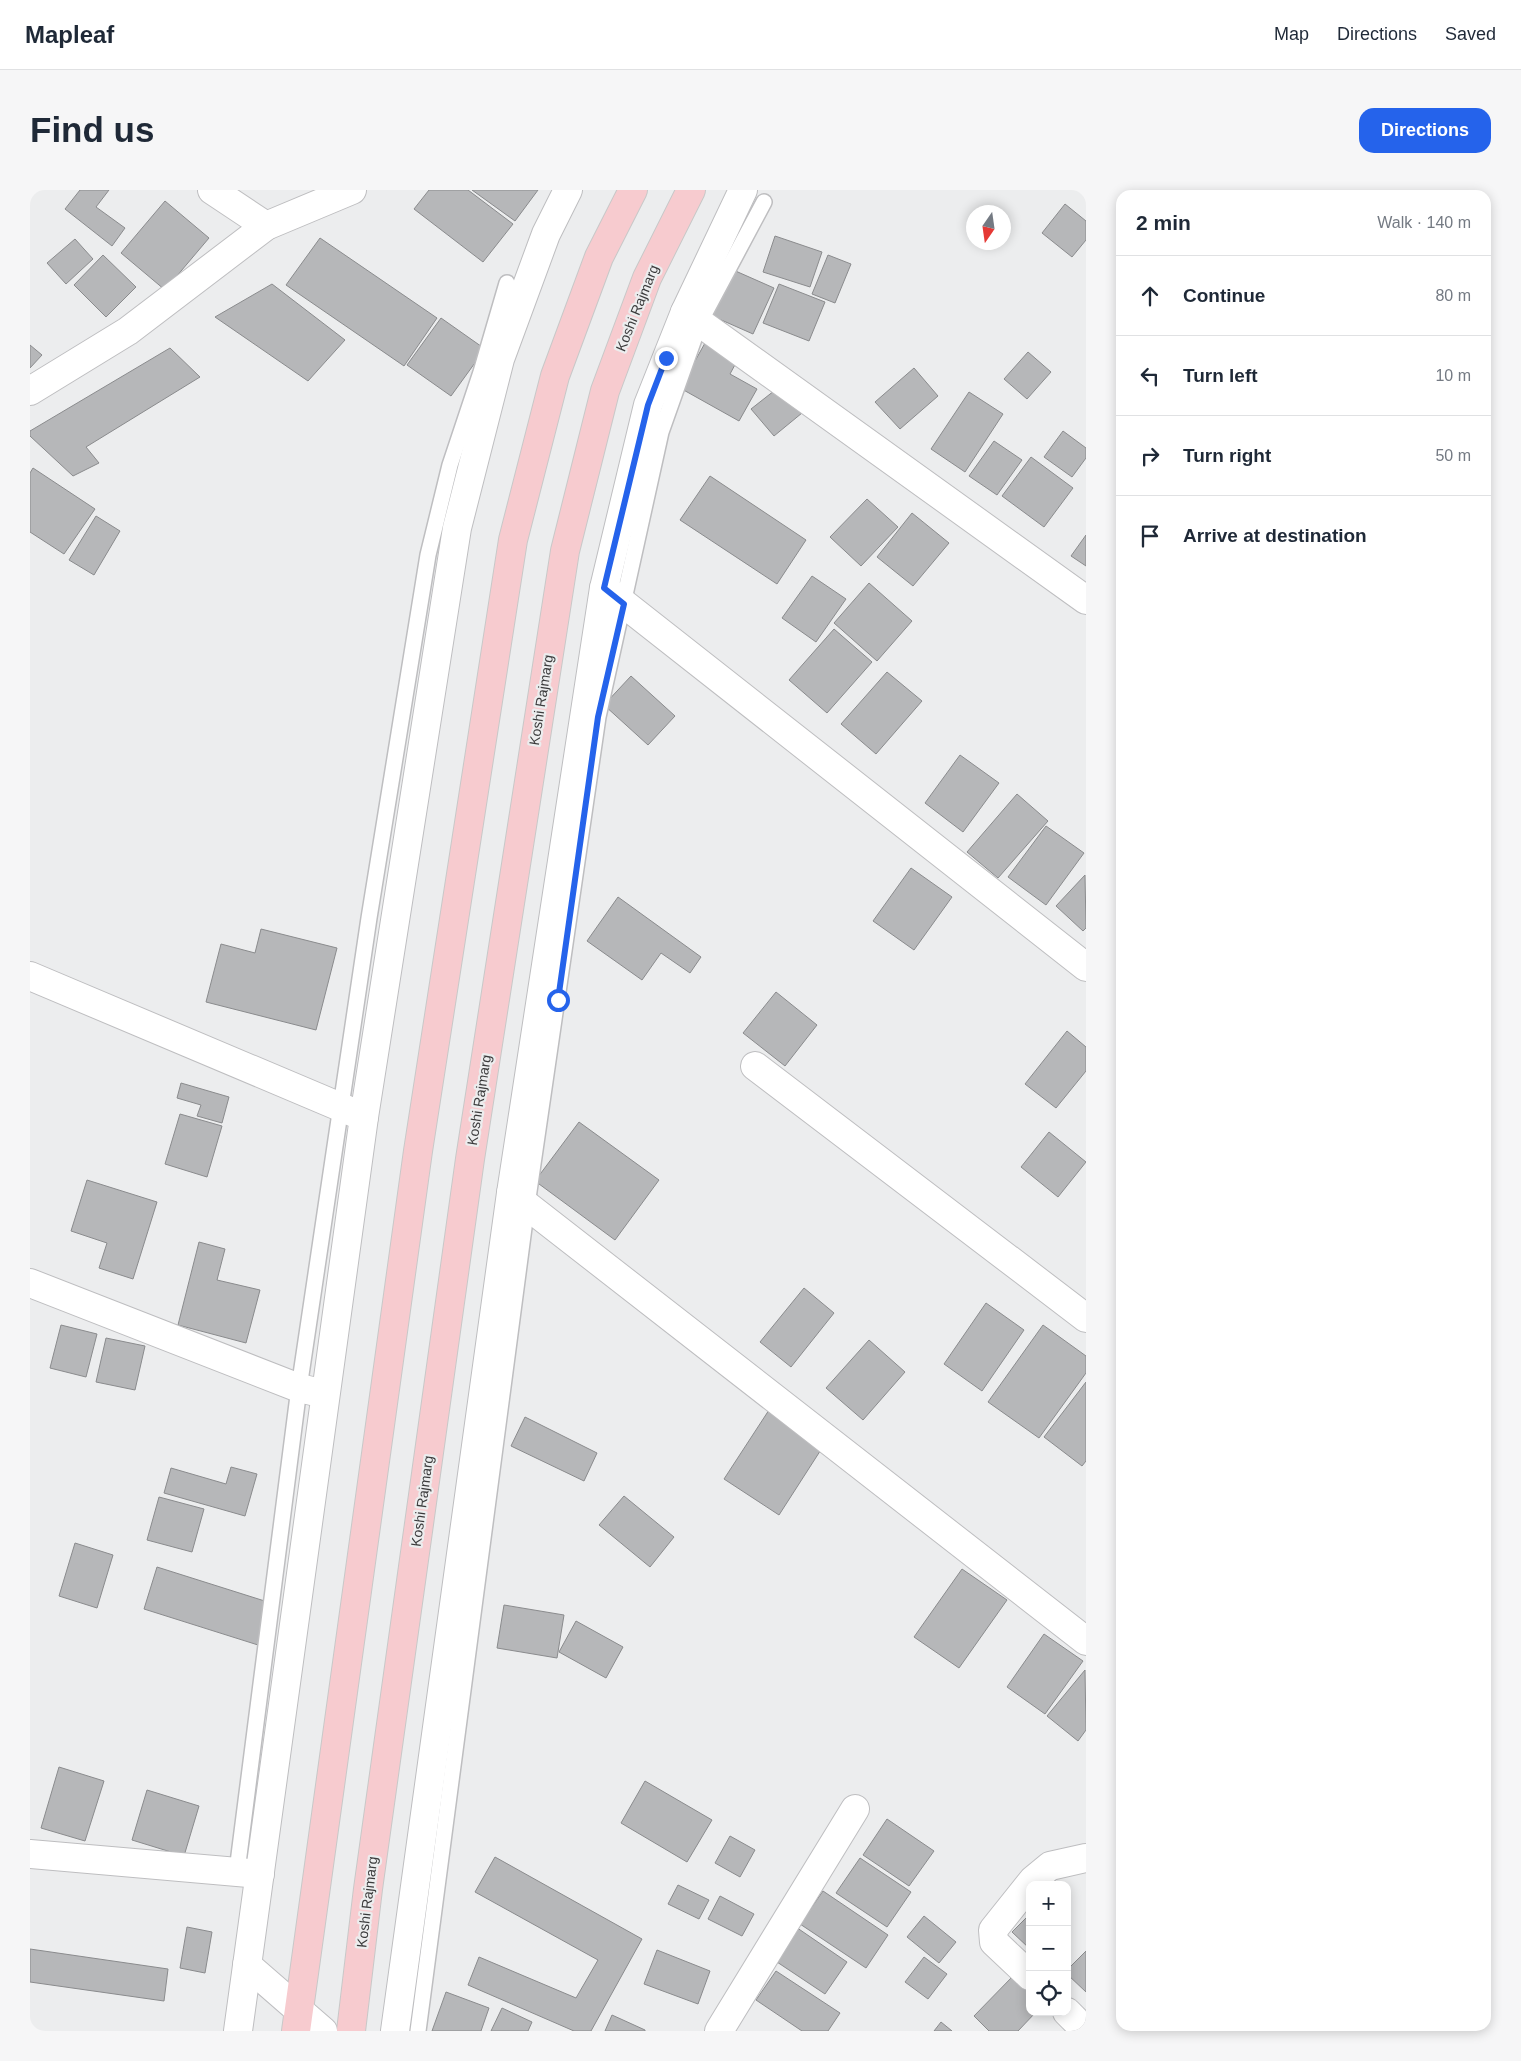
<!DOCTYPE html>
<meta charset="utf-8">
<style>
:root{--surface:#fff;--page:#f6f6f7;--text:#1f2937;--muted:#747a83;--line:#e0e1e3;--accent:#2563eb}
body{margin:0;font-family:Arial,sans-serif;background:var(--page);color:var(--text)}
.controls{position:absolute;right:15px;bottom:15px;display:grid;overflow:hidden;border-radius:10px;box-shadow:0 2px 12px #0003}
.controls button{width:45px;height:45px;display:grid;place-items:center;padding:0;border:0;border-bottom:1px solid var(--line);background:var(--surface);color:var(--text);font:25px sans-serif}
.compass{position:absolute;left:936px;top:15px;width:45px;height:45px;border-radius:50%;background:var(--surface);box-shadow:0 2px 12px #0003;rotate:193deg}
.stop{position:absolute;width:15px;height:15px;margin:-11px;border:4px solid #2563eb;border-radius:50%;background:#fff}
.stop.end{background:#2563eb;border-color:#fff;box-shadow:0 1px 5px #0008}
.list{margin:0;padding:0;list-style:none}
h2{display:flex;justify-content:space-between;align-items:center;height:65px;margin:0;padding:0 20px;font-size:21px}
h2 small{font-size:16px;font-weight:400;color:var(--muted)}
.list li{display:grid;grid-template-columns:32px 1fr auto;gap:15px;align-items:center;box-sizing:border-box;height:80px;padding:0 20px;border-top:1px solid var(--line)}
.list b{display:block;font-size:19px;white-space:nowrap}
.list em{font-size:16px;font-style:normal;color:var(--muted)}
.icon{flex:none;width:28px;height:28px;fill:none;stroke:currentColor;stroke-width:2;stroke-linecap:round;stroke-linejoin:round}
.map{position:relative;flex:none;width:1056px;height:1841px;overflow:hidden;border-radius:15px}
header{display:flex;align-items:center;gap:30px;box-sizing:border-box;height:70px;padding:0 25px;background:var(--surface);border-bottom:1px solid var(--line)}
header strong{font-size:24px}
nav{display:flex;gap:28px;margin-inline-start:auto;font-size:18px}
.intro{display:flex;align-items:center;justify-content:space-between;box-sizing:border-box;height:120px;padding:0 30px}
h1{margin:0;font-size:35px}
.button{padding:12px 22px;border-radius:15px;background:var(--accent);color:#fff;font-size:18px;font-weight:700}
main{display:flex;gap:30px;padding:0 30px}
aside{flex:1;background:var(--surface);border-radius:15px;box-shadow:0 2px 12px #0003}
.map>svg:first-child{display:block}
</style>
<header>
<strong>Mapleaf</strong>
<nav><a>Map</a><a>Directions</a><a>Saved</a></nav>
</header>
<div class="intro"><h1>Find us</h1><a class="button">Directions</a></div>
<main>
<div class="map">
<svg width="1056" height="1841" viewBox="0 0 1056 1841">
<rect width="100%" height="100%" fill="#ecedee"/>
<!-- building -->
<g fill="#b6b7b9" stroke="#8a8b8d">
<polygon points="50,0 79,0 66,17 95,38 82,56 35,19"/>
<polygon points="399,0 438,0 483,34 453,72 384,19"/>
<polygon points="442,0 508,0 485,31"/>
<polygon points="135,11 179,48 135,100 91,63"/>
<polygon points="1035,14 1056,31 1056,50 1042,67 1012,43"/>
<polygon points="745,46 792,62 780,97 733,82"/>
<polygon points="290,48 407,128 374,176 256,95"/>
<polygon points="45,49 63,69 36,94 17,73"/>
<polygon points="73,65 106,97 76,127 44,95"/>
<polygon points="798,65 821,74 805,113 782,104"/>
<polygon points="701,79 744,98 723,144 680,125"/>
<polygon points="242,94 315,150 278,191 185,127"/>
<polygon points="749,94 795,112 779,151 733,133"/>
<polygon points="411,128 455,159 421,206 377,175"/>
<polygon points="675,153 707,171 700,184 727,199 709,231 650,198"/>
<polygon points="0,155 12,165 0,178"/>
<polygon points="140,158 170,187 56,257 69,273 43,286 0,246 0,241"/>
<polygon points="998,162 1021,182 997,209 974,189"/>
<polygon points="884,178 908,206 870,239 845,212"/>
<polygon points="749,197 772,223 744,246 721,219"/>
<polygon points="939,202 973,224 935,282 901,259"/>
<polygon points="1033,241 1056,258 1056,268 1042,287 1014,267"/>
<polygon points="964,251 992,270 967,305 939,286"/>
<polygon points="1001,267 1043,298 1014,337 972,306"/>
<polygon points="3,278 65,319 34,364 0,342 0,283"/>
<polygon points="680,286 776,350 747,394 650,330"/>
<polygon points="837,309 868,337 831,376 800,347"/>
<polygon points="882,323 919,353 883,396 847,367"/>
<polygon points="66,326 90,341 64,385 39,370"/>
<polygon points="1056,345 1056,376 1041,366"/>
<polygon points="782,386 816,409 786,452 752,428"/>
<polygon points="839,393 882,431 847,471 804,433"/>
<polygon points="804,439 842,472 797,523 759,490"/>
<polygon points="857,482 892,511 846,564 811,534"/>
<polygon points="601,486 645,526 618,555 574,515"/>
<polygon points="930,565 969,593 933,642 895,613"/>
<polygon points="987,604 1018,631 968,688 937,662"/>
<polygon points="1016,636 1054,663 1016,715 978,687"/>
<polygon points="881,678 922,707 884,760 843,731"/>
<polygon points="1055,685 1056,738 1053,741 1026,716"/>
<polygon points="588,707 671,767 660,783 631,763 612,790 557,751"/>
<polygon points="231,739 307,758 286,840 176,812 191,754 225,763"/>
<polygon points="746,802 787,835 755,876 713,843"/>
<polygon points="1037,841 1056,857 1056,881 1026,918 995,894"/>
<polygon points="151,893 199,907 192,933 167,926 171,915 147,908"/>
<polygon points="150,924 192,936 177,987 135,974"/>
<polygon points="549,932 629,990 585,1050 505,991"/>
<polygon points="1019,942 1056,972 1028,1007 991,977"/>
<polygon points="57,990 127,1012 103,1089 69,1078 77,1053 41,1041"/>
<polygon points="169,1052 195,1059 187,1090 230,1100 216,1153 148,1135"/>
<polygon points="774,1098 804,1123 761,1177 730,1152"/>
<polygon points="956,1113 994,1140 952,1201 914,1174"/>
<polygon points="31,1135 67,1144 56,1187 20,1178"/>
<polygon points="1013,1135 1056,1166 1056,1183 1009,1248 958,1212"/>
<polygon points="76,1148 115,1156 105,1200 66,1192"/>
<polygon points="839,1150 875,1182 833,1230 796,1198"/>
<polygon points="1056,1192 1056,1271 1052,1276 1014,1247"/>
<polygon points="739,1220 794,1255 749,1325 694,1289"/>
<polygon points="495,1227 567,1263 554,1291 481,1256"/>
<polygon points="201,1277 227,1284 215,1326 134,1303 141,1278 196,1294"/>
<polygon points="594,1306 644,1347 620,1377 569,1335"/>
<polygon points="129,1307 174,1319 162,1362 117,1350"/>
<polygon points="45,1353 83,1365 67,1418 29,1406"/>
<polygon points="127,1377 241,1413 228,1455 114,1419"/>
<polygon points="932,1379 977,1410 929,1478 884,1447"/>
<polygon points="474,1415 534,1425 527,1468 467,1458"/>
<polygon points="546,1431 593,1457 576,1488 529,1462"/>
<polygon points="1014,1444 1053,1471 1015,1524 977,1497"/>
<polygon points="1055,1480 1056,1540 1048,1551 1017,1526"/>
<polygon points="29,1577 74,1591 55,1651 11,1638"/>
<polygon points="615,1591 682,1630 657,1672 591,1633"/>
<polygon points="117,1600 169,1616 154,1666 102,1650"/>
<polygon points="857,1629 904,1661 879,1696 833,1665"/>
<polygon points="700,1646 725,1660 710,1687 685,1673"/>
<polygon points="465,1667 612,1749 561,1841 544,1841 438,1795 449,1767 546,1808 568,1770 445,1702"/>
<polygon points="830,1668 881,1702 857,1737 806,1703"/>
<polygon points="648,1695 679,1710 669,1729 638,1714"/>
<polygon points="793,1701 858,1745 836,1778 770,1734"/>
<polygon points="690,1706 724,1724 712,1746 678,1729"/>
<polygon points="1000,1724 1000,1759 982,1742"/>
<polygon points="894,1726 926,1752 909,1773 877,1747"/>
<polygon points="760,1733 817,1772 795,1804 738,1766"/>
<polygon points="157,1737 182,1742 175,1783 150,1778"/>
<polygon points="0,1759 138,1779 134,1811 0,1792"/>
<polygon points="627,1760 680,1781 668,1814 614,1794"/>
<polygon points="1056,1761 1056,1802 1037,1784 1037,1780"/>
<polygon points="894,1767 917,1784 898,1809 875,1792"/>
<polygon points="746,1781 810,1823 798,1841 772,1841 726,1810"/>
<polygon points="983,1786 1000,1802 1000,1822 1006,1822 988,1841 959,1841 944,1826"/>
<polygon points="416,1802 459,1818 451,1841 402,1841"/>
<polygon points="472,1818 502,1832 498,1841 461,1841"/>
<polygon points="582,1825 615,1840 615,1841 575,1841"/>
<polygon points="911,1832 922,1841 904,1841"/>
</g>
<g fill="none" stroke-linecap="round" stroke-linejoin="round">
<!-- service casing -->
<g stroke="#bebec0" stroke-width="18">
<g id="service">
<polyline points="207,1681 269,1198 339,728 398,365 420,275 451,182 477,93"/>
<polyline points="388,1841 497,1015 568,527 631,242 670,132 734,12"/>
</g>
</g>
<!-- minor casing -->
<g stroke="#bebec0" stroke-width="30">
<g id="minor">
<polyline points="182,0 236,36"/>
<polyline points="655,122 1056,410"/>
<polyline points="0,201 98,141 236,36 322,0"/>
<polyline points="574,398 1056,777"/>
<polyline points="0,786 334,927"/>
<polyline points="725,876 1056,1128"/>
<polyline points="481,1003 1056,1451"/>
<polyline points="0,1093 269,1198 295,1204"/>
<polyline points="0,1664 230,1684"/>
<polyline points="1000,1786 964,1752 963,1740 1003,1690 1020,1676 1056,1668"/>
<polyline points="1037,1822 1056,1841"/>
<polyline points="208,1841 334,927 427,338 470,169 516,44 538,0"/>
<polyline points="365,1841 481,1003 574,398 618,215 655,122 713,0"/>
<polyline points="689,1841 825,1619"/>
</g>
</g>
<!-- tertiary casing -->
<g stroke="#bebec0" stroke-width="30">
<polyline id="tertiary" points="217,1775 293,1841"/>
</g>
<!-- primary casing -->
<g stroke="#c8c8c8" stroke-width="30">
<g id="primary">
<polyline points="266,1841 388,961 483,350 525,186 569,67 603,0"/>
<polyline points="321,1841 338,1699 440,969 535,361 575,201 617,88 661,0"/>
</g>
</g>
<!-- service -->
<use href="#service" stroke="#fff" stroke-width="15"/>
<!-- minor -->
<use href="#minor" stroke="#fff" stroke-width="28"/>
<!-- tertiary -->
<use href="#tertiary" stroke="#fff" stroke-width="28"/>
<!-- primary -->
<use href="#primary" stroke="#f7cbcf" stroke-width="28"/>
</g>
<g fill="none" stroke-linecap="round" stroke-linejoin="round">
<!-- route -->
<polyline stroke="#2563eb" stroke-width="6" points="528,810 568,527 594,414 574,398 618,215 636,168"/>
</g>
<g text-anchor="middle" stroke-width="4.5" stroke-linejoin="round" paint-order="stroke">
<!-- street labels -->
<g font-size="14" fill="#3b3b3c" stroke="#ecedee">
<text transform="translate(607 118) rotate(-68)" y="5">Koshi Rajmarg</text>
<text transform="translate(511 510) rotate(-81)" y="5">Koshi Rajmarg</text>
<text transform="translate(449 910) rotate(-81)" y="5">Koshi Rajmarg</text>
<text transform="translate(392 1311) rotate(-82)" y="5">Koshi Rajmarg</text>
<text transform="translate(337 1712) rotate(-83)" y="5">Koshi Rajmarg</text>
</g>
</g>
</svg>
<div class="controls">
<button>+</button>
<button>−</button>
<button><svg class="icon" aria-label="locate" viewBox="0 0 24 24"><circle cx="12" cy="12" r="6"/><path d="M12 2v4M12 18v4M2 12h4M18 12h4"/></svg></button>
</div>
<svg class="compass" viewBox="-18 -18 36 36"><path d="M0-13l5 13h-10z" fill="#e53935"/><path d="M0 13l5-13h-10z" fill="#747a83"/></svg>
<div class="stop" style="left:528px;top:810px"></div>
<div class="stop end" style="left:636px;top:168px"></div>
</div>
<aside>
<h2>2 min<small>Walk · 140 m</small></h2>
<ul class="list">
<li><svg class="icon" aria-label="ahead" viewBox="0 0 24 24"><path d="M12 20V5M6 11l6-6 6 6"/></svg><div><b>Continue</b></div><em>80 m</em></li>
<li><svg class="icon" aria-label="left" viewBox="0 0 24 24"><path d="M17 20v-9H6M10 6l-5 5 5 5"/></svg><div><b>Turn left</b></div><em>10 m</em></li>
<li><svg class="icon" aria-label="right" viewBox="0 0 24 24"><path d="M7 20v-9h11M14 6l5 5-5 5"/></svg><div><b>Turn right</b></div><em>50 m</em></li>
<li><svg class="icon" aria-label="arrive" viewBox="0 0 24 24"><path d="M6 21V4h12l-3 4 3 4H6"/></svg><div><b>Arrive at destination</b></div></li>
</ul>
</aside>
</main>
